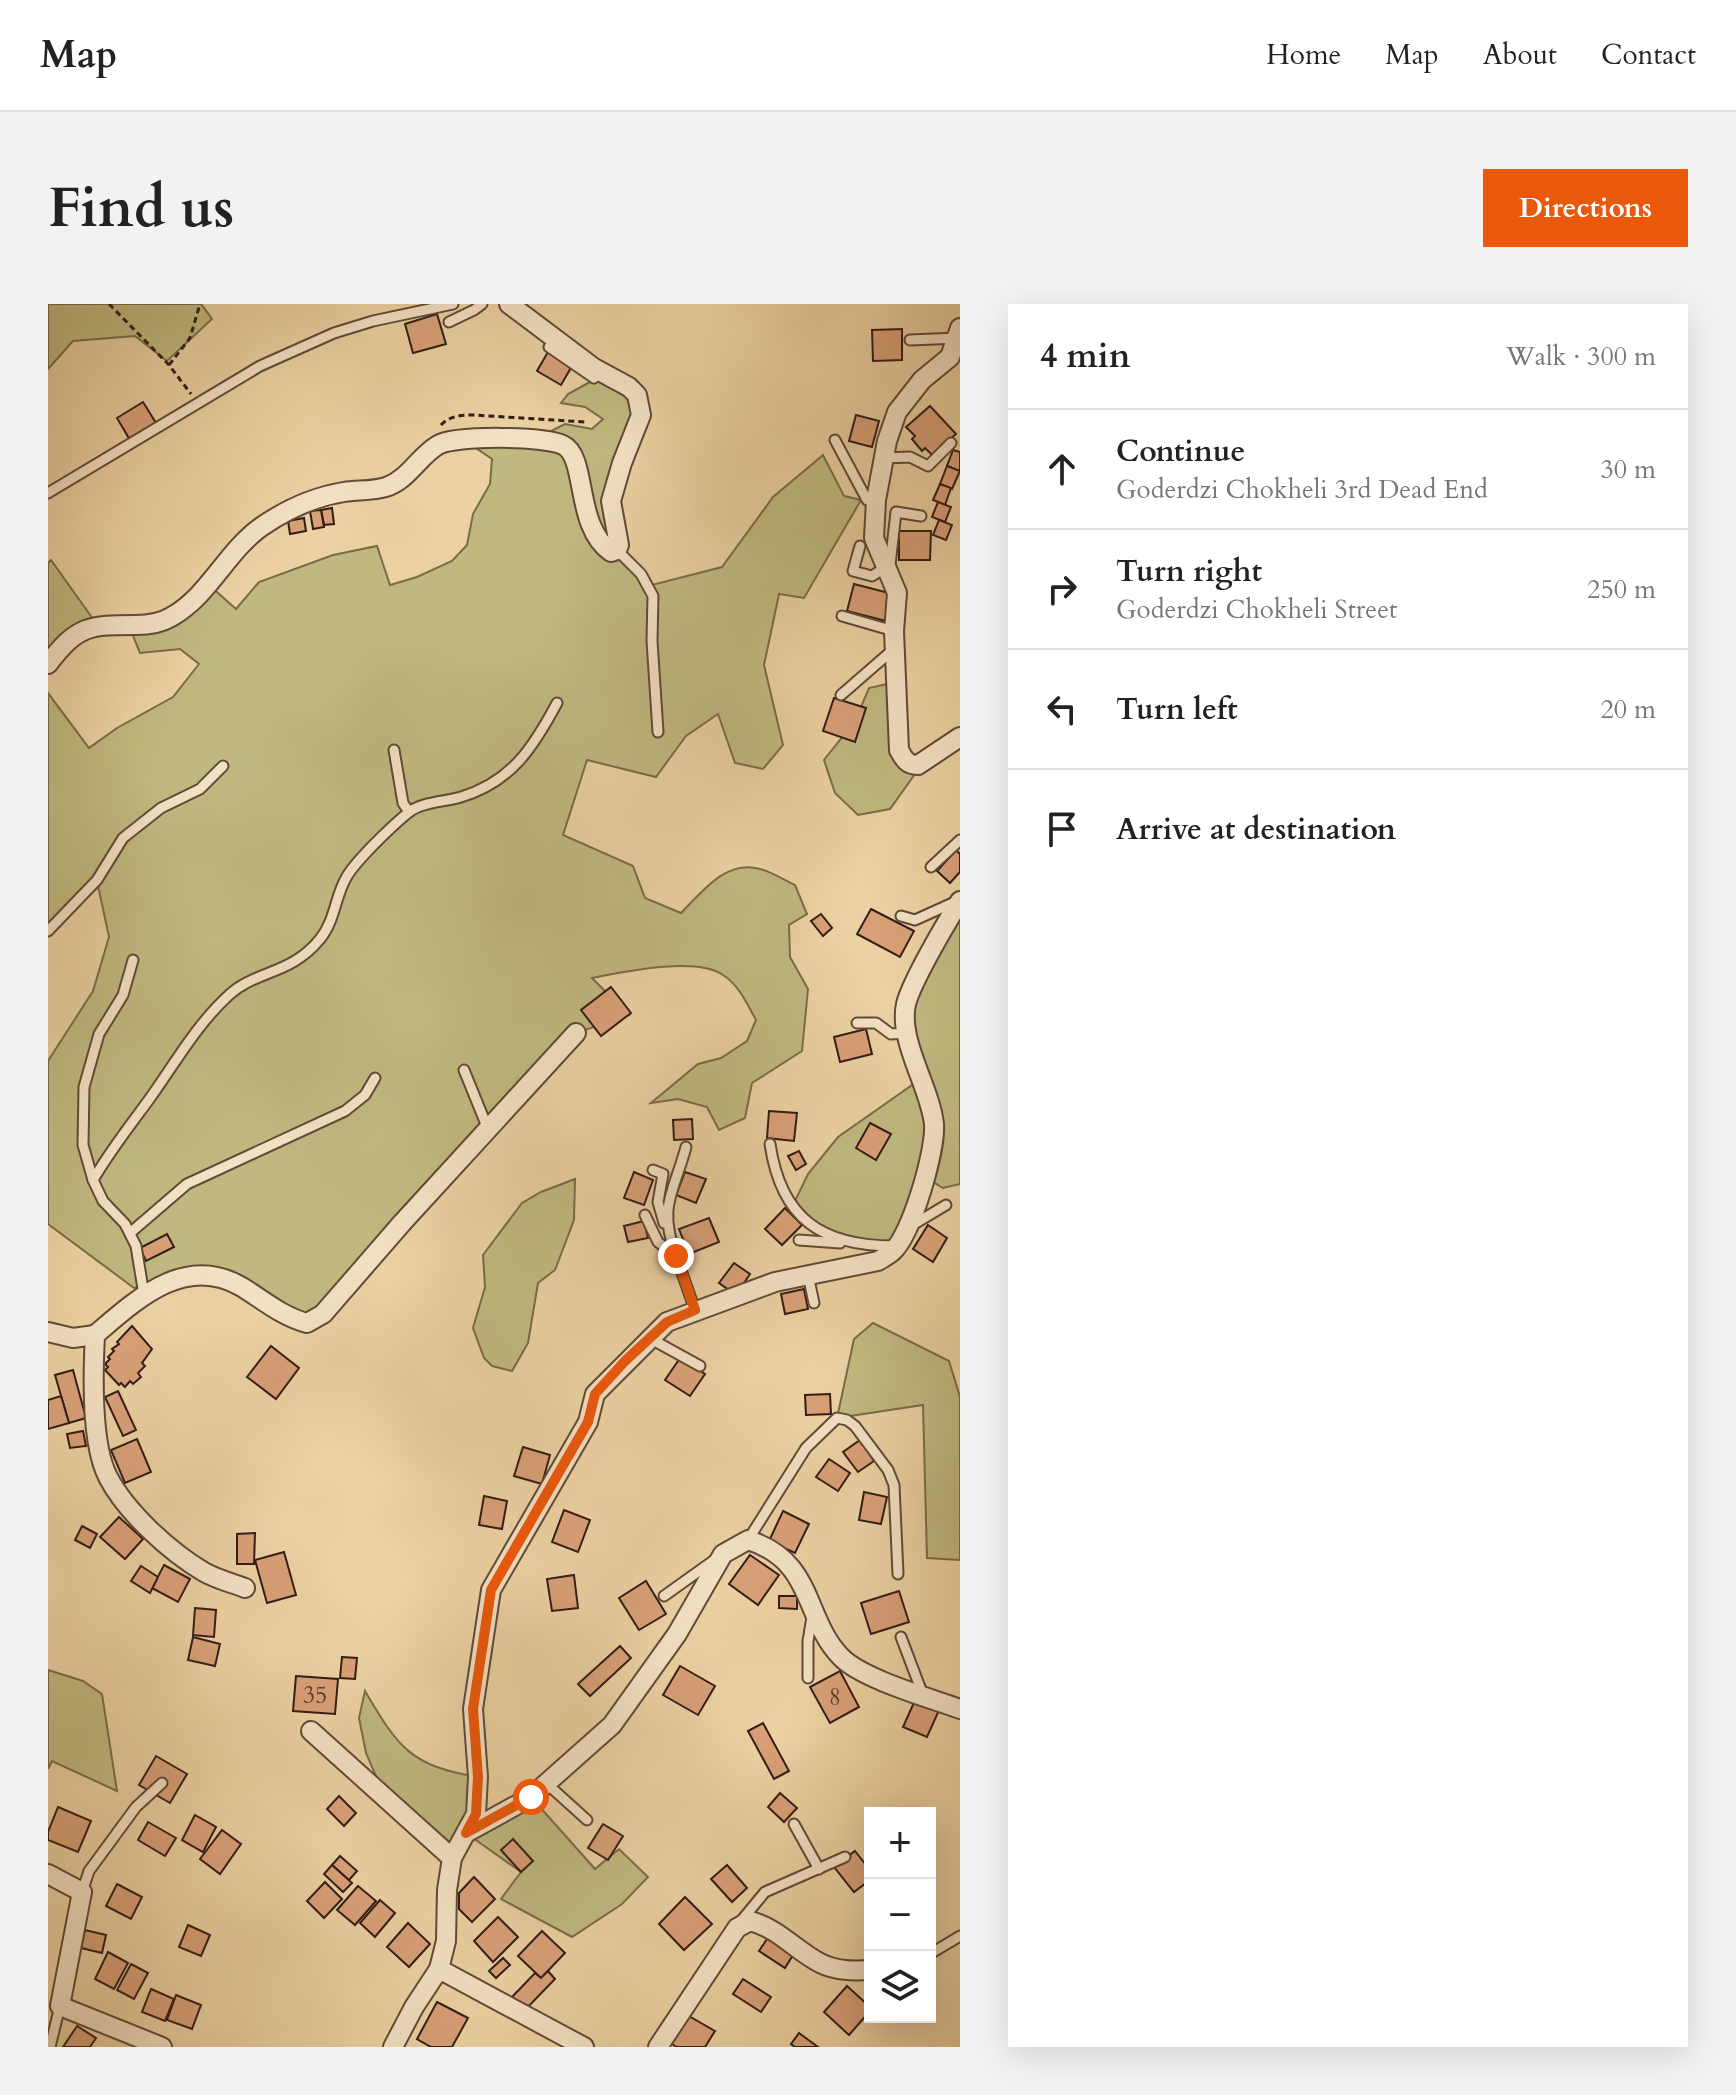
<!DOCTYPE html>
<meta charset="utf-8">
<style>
:root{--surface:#fff;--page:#f2f2f2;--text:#222;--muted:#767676;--line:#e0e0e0;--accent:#ea580c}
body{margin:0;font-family:Cardo,serif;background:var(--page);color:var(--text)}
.controls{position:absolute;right:24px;bottom:24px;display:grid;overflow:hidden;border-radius:0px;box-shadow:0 8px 32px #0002}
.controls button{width:72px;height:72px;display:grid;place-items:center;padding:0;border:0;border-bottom:2px solid var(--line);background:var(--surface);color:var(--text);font:40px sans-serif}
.stop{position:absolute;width:24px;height:24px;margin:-18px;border:6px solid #ea580c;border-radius:50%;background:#fff}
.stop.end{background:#ea580c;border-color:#fff;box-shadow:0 2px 8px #0008}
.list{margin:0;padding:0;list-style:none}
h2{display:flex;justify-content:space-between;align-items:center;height:104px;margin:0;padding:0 32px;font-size:34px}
h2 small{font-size:26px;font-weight:400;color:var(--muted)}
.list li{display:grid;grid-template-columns:52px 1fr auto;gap:24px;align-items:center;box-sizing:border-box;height:120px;padding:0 32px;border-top:2px solid var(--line)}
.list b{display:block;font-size:30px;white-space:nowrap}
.list p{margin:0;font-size:26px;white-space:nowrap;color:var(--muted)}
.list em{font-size:26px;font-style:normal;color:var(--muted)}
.icon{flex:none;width:44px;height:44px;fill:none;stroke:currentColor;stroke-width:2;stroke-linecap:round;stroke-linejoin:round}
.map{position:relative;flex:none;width:912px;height:1743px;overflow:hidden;border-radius:0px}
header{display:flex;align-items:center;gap:48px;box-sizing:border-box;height:112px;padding:0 40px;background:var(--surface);border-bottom:2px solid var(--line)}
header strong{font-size:38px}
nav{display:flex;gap:44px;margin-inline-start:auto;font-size:28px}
.intro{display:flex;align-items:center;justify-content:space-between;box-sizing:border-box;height:192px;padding:0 48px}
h1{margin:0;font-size:56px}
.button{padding:20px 36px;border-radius:0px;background:var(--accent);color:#fff;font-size:28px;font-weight:700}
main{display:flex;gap:48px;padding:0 48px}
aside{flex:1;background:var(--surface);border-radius:0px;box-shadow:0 8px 32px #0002}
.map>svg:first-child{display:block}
</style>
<header>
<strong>Map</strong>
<nav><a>Home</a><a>Map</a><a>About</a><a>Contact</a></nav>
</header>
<div class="intro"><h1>Find us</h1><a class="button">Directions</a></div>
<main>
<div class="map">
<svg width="912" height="1743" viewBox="0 0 912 1743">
<rect width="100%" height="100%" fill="#ecd1a2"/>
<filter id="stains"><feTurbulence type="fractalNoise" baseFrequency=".0025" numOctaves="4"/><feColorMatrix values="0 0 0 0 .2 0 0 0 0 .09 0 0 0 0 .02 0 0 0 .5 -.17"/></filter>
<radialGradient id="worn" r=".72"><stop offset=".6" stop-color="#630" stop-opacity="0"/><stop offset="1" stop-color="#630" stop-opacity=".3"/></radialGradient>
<!-- green -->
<g fill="#c0b97f" stroke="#796b4a" stroke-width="2">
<polygon points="0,0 153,0 164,15 119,57 87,32 25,37 0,65"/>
<path d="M551,73L589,101L568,153L569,246L604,281L674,263L725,193L775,151L796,192L813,196L756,294L731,290L716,361L735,441L715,465L687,459L670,410L638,432L608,473L539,456L515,531L585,562L597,594L633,609C654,588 678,555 712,565C724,568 736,576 747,581L759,610L741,621L742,653L760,685L754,747L704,779L697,814L671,826L659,803L630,795L603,799L650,760L673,754L699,737L708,716C699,700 691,681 675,671C648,652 575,668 544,674L581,711L528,729L259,1019L190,981L120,978L86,984L0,920V757L45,687L61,633L49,577L0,627V389L41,444L69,424L125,393L151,360L132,345L92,349L79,317L106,315L160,280L188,305L211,278L285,251L329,242L342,281L369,273L404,257L419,241L425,210L442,180L444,155L416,136L493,132L517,120L544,125L555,115L537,103L513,99L520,90Z"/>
<polygon points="3,256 50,322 0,362 0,259"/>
<polygon points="848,378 850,432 867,470 842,505 810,511 787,489 776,456 807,417 821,384"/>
<polygon points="912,597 912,880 895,884 878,874 850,942 779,932 745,901 760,870 790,833 874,774 862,701"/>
<polygon points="527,875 526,916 507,966 490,979 480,1039 464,1067 444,1062 436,1054 425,1024 437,983 435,951 474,899 493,888"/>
<polygon points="825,1019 901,1057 912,1093 912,1256 879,1254 875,1101 789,1114 806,1035"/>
<polygon points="0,1366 35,1377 54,1390 69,1487 4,1457 0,1465"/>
<path d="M317,1387C350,1443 362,1462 430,1473L419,1527L483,1493L547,1565L571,1545L600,1573L574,1600L524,1633L453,1595L473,1568L418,1529L404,1554L337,1493L318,1449L311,1414Z"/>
</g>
<!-- building -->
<g fill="#d9a078" stroke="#321d15" stroke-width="2">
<polygon points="389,10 398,40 365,49 357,20"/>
<polygon points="854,25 854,56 825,57 824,26"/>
<polygon points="500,48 524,62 513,81 489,67"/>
<polygon points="95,98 108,119 82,136 69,114"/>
<polygon points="882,102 908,130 884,151 877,144 874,147 864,135 867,132 858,123"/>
<polygon points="808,111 831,117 824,143 801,137"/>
<polygon points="905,146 912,148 912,167 899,162"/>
<polygon points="899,162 912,167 904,185 892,180"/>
<polygon points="892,180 903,184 897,201 885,196"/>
<polygon points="890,198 903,203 897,218 884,213"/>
<polygon points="284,204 286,220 276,221 273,206"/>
<polygon points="273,206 276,223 265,225 262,207"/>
<polygon points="256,214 258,227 242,230 240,217"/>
<polygon points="891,216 904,221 898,236 885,231"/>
<polygon points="851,227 883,227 882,256 851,256"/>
<polygon points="806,280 845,290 838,317 799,307"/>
<polygon points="786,394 818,404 807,438 775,427"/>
<polygon points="908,546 912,550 912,568 902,579 889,567"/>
<polygon points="823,605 866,627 852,653 809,630"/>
<polygon points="773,610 784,624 775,632 763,617"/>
<polygon points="563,683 583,709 553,732 533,706"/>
<polygon points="818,725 824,750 792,758 786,733"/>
<polygon points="721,807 749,809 746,837 719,834"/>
<polygon points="644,815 645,835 626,836 625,816"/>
<polygon points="822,819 843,830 828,856 808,844"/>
<polygon points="751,847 758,860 748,866 740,852"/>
<polygon points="586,868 605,876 596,901 576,894"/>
<polygon points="637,868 658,875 648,899 628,891"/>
<polygon points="737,904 754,921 734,941 717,925"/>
<polygon points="661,914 671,938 641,950 631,925"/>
<polygon points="596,917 600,934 580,938 576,922"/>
<polygon points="880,921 899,934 885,958 865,945"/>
<polygon points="119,930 126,943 98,957 92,944"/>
<polygon points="686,959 702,970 688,991 671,979"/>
<polygon points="756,985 760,1005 737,1010 733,990"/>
<polygon points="84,1022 104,1045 94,1059 97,1062 90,1069 93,1073 85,1080 82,1077 77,1083 73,1079 71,1081 57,1066 60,1063 57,1060 62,1055 60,1053 66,1047 64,1045 71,1040 69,1038"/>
<polygon points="223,1042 251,1064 228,1095 199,1073"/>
<polygon points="632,1054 657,1070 642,1092 617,1076"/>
<polygon points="25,1066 38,1114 21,1119 7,1071"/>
<polygon points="70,1087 88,1126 75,1132 57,1093"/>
<polygon points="782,1090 783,1110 758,1111 757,1091"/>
<polygon points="13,1092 21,1119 0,1125 0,1096"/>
<polygon points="35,1127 38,1142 22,1144 19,1130"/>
<polygon points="89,1135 103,1168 77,1179 63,1146"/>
<polygon points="812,1136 826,1157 810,1168 795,1148"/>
<polygon points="475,1143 502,1151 494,1180 466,1172"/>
<polygon points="781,1155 802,1169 790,1187 768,1173"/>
<polygon points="816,1188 839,1193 833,1220 811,1216"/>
<polygon points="436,1192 459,1197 454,1225 431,1221"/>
<polygon points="516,1206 542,1216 530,1248 504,1238"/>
<polygon points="735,1207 761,1220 747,1249 721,1237"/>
<polygon points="71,1213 95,1235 77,1255 52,1233"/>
<polygon points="34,1222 49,1230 42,1244 27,1236"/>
<polygon points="207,1229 206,1260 189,1260 189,1230"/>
<polygon points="236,1248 248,1291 219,1299 207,1256"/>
<polygon points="702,1251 731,1271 710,1301 681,1280"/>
<polygon points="116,1261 142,1275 130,1298 104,1284"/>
<polygon points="93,1262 110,1273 102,1289 83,1277"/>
<polygon points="526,1271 530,1304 504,1307 499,1275"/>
<polygon points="598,1277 618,1310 591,1326 571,1294"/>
<polygon points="851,1287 861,1318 823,1330 813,1299"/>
<polygon points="731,1292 749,1292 749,1305 731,1304"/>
<polygon points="147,1304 168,1306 166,1333 145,1331"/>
<polygon points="145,1333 172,1340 167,1362 140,1356"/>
<polygon points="572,1342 583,1354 542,1392 530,1380"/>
<polygon points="294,1353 309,1354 307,1375 292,1374"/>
<polygon points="632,1362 667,1382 650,1411 615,1391"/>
<polygon points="792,1367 811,1403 782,1419 762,1383"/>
<polygon points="248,1372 290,1375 287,1410 245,1407"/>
<polygon points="868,1394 892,1404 879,1433 855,1423"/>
<polygon points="715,1419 741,1467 726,1475 700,1427"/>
<polygon points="108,1452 139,1470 122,1499 91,1481"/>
<polygon points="732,1489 749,1504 736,1518 720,1503"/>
<polygon points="291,1492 308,1509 296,1522 279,1505"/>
<polygon points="10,1503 43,1517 30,1548 0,1536 0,1528"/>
<polygon points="147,1511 168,1523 155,1548 134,1536"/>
<polygon points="100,1518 128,1534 117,1552 90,1536"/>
<polygon points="555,1520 575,1532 560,1556 540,1544"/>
<polygon points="174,1526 193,1540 172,1570 152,1555"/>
<polygon points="465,1535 485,1557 473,1568 453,1546"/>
<polygon points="807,1547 822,1566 822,1576 806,1588 786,1563"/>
<polygon points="292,1552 309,1567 301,1576 284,1561"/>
<polygon points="284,1561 304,1579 295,1588 276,1570"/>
<polygon points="679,1561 699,1584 684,1598 663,1575"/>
<polygon points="426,1573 447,1595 424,1618 411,1605 411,1589"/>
<polygon points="277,1578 294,1595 276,1614 259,1597"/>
<polygon points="69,1580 94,1593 83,1615 58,1602"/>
<polygon points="310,1582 328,1597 307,1621 289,1606"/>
<polygon points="637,1593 664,1620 636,1646 611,1620"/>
<polygon points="332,1596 347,1609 327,1633 312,1619"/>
<polygon points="450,1613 470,1633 445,1658 426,1637"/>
<polygon points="360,1619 382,1640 361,1663 339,1643"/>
<polygon points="140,1621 162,1631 153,1652 131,1643"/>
<polygon points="37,1626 58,1631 54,1649 33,1644"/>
<polygon points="494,1627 517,1649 493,1674 470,1652"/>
<polygon points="723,1629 748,1646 737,1664 711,1647"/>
<polygon points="60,1648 80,1659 66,1685 47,1675"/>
<polygon points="455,1654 462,1661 448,1674 441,1667"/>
<polygon points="83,1660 100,1669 86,1695 69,1686"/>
<polygon points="500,1667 507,1675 478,1705 464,1693 487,1669 493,1674"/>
<polygon points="695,1675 723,1693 713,1708 685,1690"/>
<polygon points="799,1682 822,1703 822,1707 801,1731 776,1708"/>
<polygon points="103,1685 126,1695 117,1717 94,1708"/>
<polygon points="128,1691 153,1701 144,1725 119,1716"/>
<polygon points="389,1698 420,1714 404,1743 383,1743 369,1735"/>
<polygon points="639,1711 667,1727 657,1743 629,1743 622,1739"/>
<polygon points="29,1722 48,1734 42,1743 15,1743"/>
<polygon points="751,1729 770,1743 747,1743 743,1740"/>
</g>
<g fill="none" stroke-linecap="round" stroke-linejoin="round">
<!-- service casing -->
<g stroke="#604a38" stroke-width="13">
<g id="service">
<polyline points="401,18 426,6 434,0"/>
<polyline points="862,36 910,34"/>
<polyline points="501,43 546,74 553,67"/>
<polyline points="787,136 819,196 828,196"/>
<polyline points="836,154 862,153 880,162 903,139"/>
<polyline points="0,189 212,62 286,29 325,17 405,0"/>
<polyline points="812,242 805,267 824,272 838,263"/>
<polyline points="569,246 593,270 605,292 604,337 610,428"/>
<polyline points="842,261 848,208 873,212"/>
<polyline points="794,312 846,327"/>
<polyline points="793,391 847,344"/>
<polyline points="346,446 355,499 361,508"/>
<polyline points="883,563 912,536"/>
<polyline points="853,612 867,616 909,597"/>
<polyline points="0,627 49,576 75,534 113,504 152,485 175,462"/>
<polyline points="809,719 828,719 843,730 860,729"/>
<polyline points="416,766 440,825"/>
<path d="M722,840C733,915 774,942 846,942"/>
<polyline points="605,866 615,870 610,898 616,919"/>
<polyline points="45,876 35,841 36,783 51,730 75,691 85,656"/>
<polyline points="597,911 610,938 628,952 647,1006"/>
<polyline points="863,922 898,901"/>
<polyline points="82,929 139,880 297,807 317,791 327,774"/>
<polyline points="751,936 792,939"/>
<path d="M628,952C610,901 625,891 638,843"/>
<polyline points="760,971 766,999"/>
<path d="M96,991L88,942L77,920L55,897L45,876C62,847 80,824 100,797C126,761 148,721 181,691C208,666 243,671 272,635C287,617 287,593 298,574C307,557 345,521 361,508C374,498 396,498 413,493C463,478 485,444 509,399"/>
<polyline points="603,1035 652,1062"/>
<polyline points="700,1236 758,1144 789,1114 799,1116 807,1122 840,1166 846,1181 850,1270"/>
<polyline points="616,1292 665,1257"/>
<polyline points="853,1333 875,1391"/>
<polyline points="760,1374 760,1337 764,1313"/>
<polyline points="498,1479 539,1516"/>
<polyline points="746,1520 771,1565"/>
<polyline points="34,1588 41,1567 88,1503 114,1479"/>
<polyline points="693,1617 717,1588 797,1553"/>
<polyline points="882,1650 912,1632"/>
<polyline points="2,1743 12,1702"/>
</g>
</g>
<!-- minor casing -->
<g stroke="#604a38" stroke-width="22">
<g id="minor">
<path d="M912,24L902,53L874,76L849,108L839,137L828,196L826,234L849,289L846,327L851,446C856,455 859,461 870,461L912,433"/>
<path d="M0,360C30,321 41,321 88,321C101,321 113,319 123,313C161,292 178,248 213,223C239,205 265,193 296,188C310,186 325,187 338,183C360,176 371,152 390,141C407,131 497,132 515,141C540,153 526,222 563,248L569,246L571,241L563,197L574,159L593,111L589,91L581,83L546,64L461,0"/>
<path d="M0,1028L25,1034L47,1031C45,1067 43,1141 60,1173C78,1208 122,1248 156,1268C168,1275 184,1279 197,1284"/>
<path d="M47,1031C88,996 137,949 194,983C215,996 235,1013 259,1019L275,1010L354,919L528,729"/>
<polyline points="263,1427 404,1554"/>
<path d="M418,1529L483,1493L564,1421L629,1330L675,1250L700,1236C767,1257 755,1314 793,1353C814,1375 882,1394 912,1405"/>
<polyline points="0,1570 34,1588 12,1702 114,1743"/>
<polyline points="391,1665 536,1743"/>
<path d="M345,1743L366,1703L391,1665L398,1637L399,1586L404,1554L428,1510L430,1473L425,1405L443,1286L540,1118L547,1090L619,1018L727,978L830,957C835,954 841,951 845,947C864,929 888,846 886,820C882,783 850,737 858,700C864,677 898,619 912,597"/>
<path d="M610,1743L689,1624L702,1617C730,1624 747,1646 772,1659C788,1667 805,1667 822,1666"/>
</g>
</g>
<!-- path -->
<g stroke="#321d15" stroke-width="3" stroke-dasharray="6 4" stroke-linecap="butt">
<polyline points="61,0 121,61 143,90"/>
<polyline points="121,61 142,34 152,0"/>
<path d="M393,121C401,112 413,111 426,111L537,118"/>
</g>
<!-- service -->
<use href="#service" stroke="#f3e1c3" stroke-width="9"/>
<!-- minor -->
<use href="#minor" stroke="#f3e1c3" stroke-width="18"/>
</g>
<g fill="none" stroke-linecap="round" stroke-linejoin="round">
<!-- route -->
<polyline stroke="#ea580c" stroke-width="10" points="483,1493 418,1529 428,1510 430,1473 425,1405 443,1286 540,1118 547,1090 577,1057 619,1018 647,1006 628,952"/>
</g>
<g text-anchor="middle" stroke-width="7" stroke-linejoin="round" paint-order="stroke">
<!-- number labels -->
<g font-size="24" fill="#5c3e2e">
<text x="267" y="1399">35</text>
<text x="787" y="1401">8</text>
</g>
</g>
<rect width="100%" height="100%" filter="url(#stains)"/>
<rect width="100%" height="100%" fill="url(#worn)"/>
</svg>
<div class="controls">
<button>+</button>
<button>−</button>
<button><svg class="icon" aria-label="layers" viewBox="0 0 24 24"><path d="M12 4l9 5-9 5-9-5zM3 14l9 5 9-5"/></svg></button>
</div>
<div class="stop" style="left:483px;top:1493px"></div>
<div class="stop end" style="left:628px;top:952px"></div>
</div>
<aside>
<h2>4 min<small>Walk · 300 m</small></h2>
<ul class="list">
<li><svg class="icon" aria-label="ahead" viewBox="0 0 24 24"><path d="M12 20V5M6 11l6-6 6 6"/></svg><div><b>Continue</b><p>Goderdzi Chokheli 3rd Dead End</p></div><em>30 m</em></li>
<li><svg class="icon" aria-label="right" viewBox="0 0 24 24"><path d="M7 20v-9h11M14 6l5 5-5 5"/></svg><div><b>Turn right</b><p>Goderdzi Chokheli Street</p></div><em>250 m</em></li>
<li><svg class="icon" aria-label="left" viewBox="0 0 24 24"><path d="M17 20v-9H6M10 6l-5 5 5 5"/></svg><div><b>Turn left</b></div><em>20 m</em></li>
<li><svg class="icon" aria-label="arrive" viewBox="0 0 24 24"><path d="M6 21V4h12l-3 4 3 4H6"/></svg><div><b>Arrive at destination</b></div></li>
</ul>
</aside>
</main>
